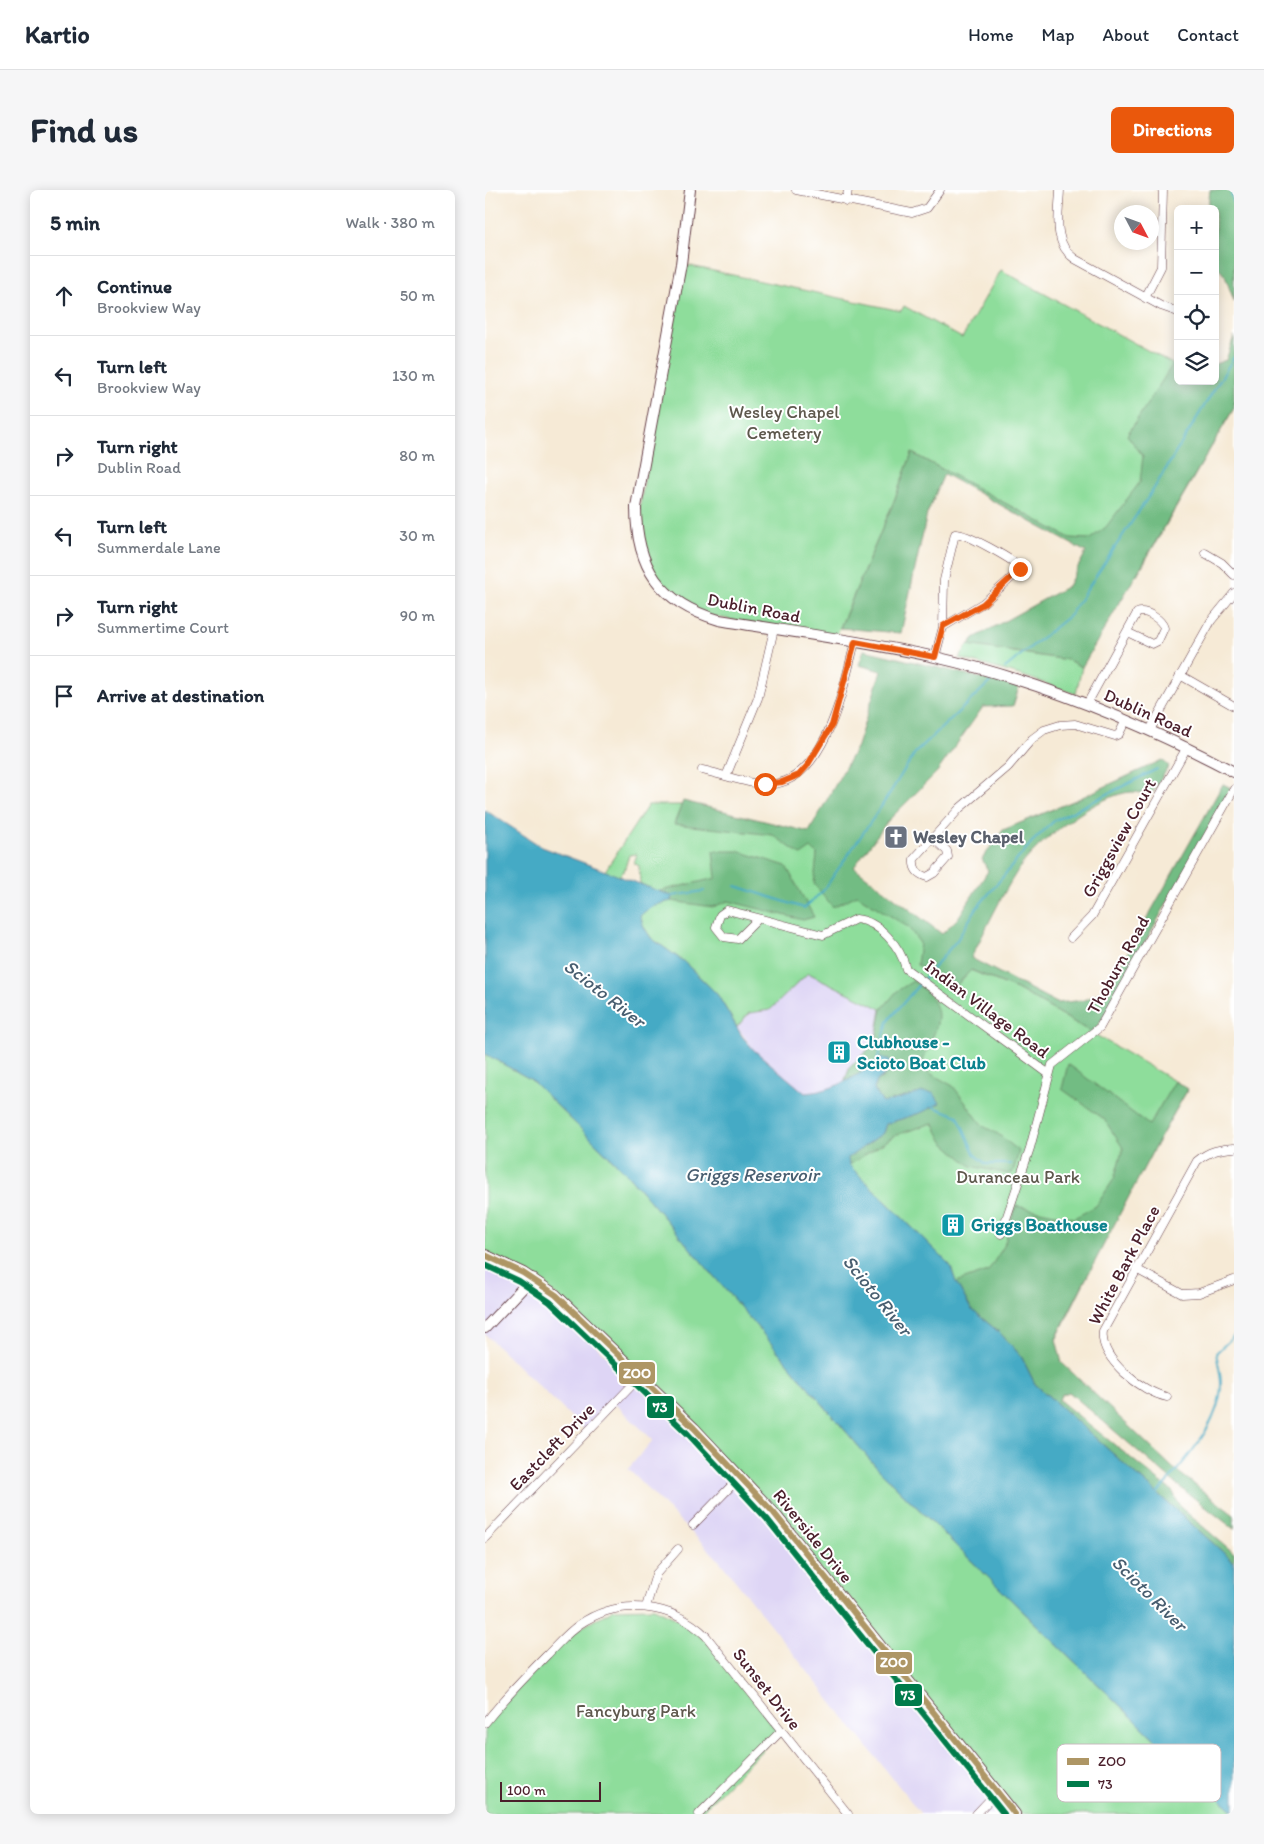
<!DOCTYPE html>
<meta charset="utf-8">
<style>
:root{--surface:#fff;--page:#f6f6f7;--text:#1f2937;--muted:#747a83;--line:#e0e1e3;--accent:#ea580c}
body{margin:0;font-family:Itim,sans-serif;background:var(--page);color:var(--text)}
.controls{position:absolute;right:15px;top:15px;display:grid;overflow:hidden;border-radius:8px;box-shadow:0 2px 12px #0003}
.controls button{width:45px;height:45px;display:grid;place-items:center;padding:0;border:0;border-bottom:1px solid var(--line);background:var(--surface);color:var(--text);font:25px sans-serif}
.compass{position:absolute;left:629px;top:15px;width:45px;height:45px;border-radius:50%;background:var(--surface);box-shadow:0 2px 12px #0003;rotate:131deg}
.scale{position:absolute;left:15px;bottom:12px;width:101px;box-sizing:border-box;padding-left:5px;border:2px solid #4a1f2b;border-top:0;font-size:14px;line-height:18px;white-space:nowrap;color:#4a1f2b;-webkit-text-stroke:4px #fff;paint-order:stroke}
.stop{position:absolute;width:15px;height:15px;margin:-11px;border:4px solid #ea580c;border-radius:50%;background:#fff}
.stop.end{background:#ea580c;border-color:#fff;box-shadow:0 1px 5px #0008}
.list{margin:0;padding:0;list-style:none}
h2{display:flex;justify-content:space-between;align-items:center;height:65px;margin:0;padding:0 20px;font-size:21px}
h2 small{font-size:16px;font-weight:400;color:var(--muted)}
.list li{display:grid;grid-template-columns:32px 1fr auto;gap:15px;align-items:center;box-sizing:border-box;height:80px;padding:0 20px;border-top:1px solid var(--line)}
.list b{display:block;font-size:19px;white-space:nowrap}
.list p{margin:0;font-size:16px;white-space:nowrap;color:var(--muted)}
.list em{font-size:16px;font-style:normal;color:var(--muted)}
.icon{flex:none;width:28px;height:28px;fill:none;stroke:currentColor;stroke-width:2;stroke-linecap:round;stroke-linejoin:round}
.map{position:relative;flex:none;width:749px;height:1624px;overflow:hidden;border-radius:8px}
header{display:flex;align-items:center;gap:30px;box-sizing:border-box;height:70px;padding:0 25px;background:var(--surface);border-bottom:1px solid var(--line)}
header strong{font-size:24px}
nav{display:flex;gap:28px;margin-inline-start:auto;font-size:18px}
.intro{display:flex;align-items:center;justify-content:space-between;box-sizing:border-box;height:120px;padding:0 30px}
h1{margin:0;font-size:35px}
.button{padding:12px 22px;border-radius:8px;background:var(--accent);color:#fff;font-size:18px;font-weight:700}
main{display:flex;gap:30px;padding:0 30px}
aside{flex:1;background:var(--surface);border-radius:8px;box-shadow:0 2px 12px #0003}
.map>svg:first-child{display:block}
</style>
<header>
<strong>Kartio</strong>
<nav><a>Home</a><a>Map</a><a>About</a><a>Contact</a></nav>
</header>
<div class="intro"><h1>Find us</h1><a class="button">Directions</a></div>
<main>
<aside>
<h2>5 min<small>Walk · 380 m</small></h2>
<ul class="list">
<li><svg class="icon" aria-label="ahead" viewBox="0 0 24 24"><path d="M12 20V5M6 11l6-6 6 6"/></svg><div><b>Continue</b><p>Brookview Way</p></div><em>50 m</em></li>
<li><svg class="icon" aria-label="left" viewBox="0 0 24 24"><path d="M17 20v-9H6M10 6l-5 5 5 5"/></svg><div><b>Turn left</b><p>Brookview Way</p></div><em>130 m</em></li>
<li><svg class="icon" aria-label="right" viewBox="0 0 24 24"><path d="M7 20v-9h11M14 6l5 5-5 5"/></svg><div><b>Turn right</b><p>Dublin Road</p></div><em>80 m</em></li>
<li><svg class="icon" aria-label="left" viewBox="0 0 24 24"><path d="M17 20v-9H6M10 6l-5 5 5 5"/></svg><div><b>Turn left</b><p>Summerdale Lane</p></div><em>30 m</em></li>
<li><svg class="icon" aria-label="right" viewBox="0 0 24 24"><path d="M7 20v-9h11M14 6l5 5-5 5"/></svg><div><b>Turn right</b><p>Summertime Court</p></div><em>90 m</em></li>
<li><svg class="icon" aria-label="arrive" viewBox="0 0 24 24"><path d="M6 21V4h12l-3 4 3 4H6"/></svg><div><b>Arrive at destination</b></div></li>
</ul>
</aside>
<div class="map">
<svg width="749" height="1624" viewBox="0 0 749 1624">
<rect width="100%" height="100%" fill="#fff"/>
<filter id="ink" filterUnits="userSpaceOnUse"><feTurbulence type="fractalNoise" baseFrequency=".02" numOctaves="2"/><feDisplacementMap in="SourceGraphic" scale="10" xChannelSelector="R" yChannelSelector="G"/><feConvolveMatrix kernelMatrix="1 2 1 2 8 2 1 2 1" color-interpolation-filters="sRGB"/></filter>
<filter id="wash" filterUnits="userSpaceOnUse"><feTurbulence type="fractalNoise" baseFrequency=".0096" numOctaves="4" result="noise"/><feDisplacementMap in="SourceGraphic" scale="20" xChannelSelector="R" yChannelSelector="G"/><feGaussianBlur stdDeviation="1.12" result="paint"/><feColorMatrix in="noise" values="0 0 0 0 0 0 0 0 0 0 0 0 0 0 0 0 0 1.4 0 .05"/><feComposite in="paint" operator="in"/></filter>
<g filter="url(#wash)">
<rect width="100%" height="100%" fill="#f6ead6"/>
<!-- built -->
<g fill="#ded5f5">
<polygon points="323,782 397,819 390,853 365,877 359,892 342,901 320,904 269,860 252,837 264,823 285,820"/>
<polygon points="0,1075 31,1087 52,1101 144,1187 241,1283 283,1330 521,1624 436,1624 233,1369 143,1279 168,1250 130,1214 103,1243 0,1144"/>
</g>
<!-- green -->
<g fill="#8edd9b" stroke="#6c7e63">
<polygon points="196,74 416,121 419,116 477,148 516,80 693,177 693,191 749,218 652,385 427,263 409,311 350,449 210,423 166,383 151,339"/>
<polygon points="483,455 583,470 597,477 591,504 538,486 474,468"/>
<path d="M163,615H196L326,649L485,780L534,800L703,899C647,995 597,1094 550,1194L536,1166L471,1092L465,1075L364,975L404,869L359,892L365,877L390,853L396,819L323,783L285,820L264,823L252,837L232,804L198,771L166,748L159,737L155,726L162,719L172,714L186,711L155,693L154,676L149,673L152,664L144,665L139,681L128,691L114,690Z"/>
<polygon points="0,864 45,889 142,984 392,1278 566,1449 705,1583 749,1621 749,1624 530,1624 289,1323 71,1105 0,1065"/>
<polygon points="169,1418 215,1440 296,1541 214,1624 0,1624 0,1533 80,1447 129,1419"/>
</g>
<!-- forest -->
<g fill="#72bc83" stroke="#5e6e57">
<polygon points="725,0 749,0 749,111 740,86 730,74 730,19 723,19"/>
<polygon points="749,146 749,218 597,477 583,470 483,455 489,448 583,396 601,362 459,284 442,324 416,443 355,438 409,311 427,263 585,348 605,349 621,337 655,292 658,266 642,245 688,174 693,177 693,191 730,191 730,174 741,170"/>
<path d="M379,460L534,497L528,516L498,517L452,582L402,632L369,677L457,744L473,728L503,681L497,669L518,640L593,609L677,570L684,576L666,605C660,604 653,602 647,602C614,603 550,653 533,680C515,708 501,739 486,768L572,813L600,810L622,799L738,594L746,598L609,844L534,800L486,780L470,797L432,775L435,753L423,737L372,705L348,717L329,694L332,664L326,658L316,665L288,645L189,634L198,611L324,642L372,556L396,481L374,475Z"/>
<polygon points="228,661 253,661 301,676 329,727 318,730 243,711 228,717 186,711 187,706 175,701 231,688"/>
<path d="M428,791C466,819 453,833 438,870L443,882L468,896L498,936L513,944L534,961L528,982L523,984L486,976L458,952L448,933L411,945L364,975L362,968L398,943L401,934L438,922L420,907L398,913L389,899L392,891L400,886L396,868L377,882L359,892L365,877L390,853L397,819L412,801Z"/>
<polygon points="583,874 664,935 690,891 703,899 673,951 584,1121 571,1149 577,1173 688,1278 749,1325 749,1339 696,1298 584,1202 576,1205 574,1210 688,1302 695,1317 749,1363 749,1372 550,1194 536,1166 515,1143 486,1119 471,1092 503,1081 519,1056 531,1016 589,1028 611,1016 629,989 638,958 619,929 577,899"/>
</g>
<!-- water -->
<path fill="#45aac5" stroke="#486478" d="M0,620L57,657L187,706L186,711C173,714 164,717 155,726L159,737L166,748L198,771L232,804L257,846L269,860L320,903C349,901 373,886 396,868L404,869L407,878L392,891L389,899L398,913L438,902L449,903L455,913L438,922L401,934L398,943L363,968L364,975L465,1075L471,1092L486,1119L515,1143L536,1166L550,1194L749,1372V1621L705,1583L566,1449L392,1278L142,984L45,889L0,864Z"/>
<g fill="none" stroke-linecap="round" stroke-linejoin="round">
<!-- stream -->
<g stroke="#45aac5" stroke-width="2">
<polyline points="745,0 749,14"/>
<polyline points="520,478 585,425 668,300 749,167"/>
<polyline points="251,696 319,718 338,701 396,617 430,563 505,492"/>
<polyline points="187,706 219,701"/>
<polyline points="439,789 472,750 491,719 547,652 569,631 672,579"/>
<polyline points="392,871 403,831 436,792"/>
<polyline points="449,917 473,926 490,965 501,974 526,974"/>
<path d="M672,1304C696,1275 736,1234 736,1194C736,1184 733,1173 731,1163L749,1146"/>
</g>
</g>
</g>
<g filter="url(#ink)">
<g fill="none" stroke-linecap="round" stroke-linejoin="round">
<!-- minor casing -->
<g stroke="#643d45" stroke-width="9">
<g id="minor">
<polyline points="311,0 427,23 442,18 455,0"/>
<path d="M575,0C574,25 567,53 590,69L676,116L693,122"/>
<polyline points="361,11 363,0"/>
<polyline points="660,108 676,77 678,0"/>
<polyline points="720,363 737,373 749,385"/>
<path d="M450,467L458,437L459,390L470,344C480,342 526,369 535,377L533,382L498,413L458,437"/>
<polyline points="695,485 749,516"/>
<path d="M602,514L652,423C661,419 677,430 679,438L673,451L667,454L642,442"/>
<polyline points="665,540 726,431 749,403"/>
<path d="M217,580C237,584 269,597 289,594C342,587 359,495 370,452"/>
<polyline points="242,584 273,508 289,439"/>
<path d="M448,648L462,661L463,667L449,683L442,687C432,684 428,679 429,669L475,618L523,577L547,549L559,540L575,535L590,534L630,546L634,544L641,530"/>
<path d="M273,729L253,749L239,747L231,737L235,725L242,720L338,745L371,729C394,731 416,757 421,779L564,884"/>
<polyline points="586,748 607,726 702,557"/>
<polyline points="516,1044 545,958 567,875 615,837 749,599"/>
<polyline points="651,1079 697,1104 714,1103 749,1090"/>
<path d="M682,1207C657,1202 614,1169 618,1141L712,971C724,961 734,959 749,958"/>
<polyline points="208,1335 256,1286"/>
<polyline points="0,1348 155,1187"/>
<polyline points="161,1417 171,1384 193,1359"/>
<path d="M0,1533C19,1509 40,1487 62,1465C72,1455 83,1442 95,1434C135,1407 187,1413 221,1446L363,1624"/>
<polyline points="214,1624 296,1541"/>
<polyline points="491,1624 512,1602"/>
</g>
</g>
<!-- major casing -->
<g stroke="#643d45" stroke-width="12">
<g id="major">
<path d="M205,0L196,74L151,317C151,377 175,413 234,430C306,442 379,451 450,467C555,491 654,532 749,582"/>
<polyline points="0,1065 38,1083 71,1105 209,1238 289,1323 530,1624"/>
<polyline points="0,1138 47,1088"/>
</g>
</g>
<!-- minor -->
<use href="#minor" stroke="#fff" stroke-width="8"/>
<!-- major -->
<use href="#major" stroke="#fff" stroke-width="10"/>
<!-- bus-1 casing -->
<g stroke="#fff" stroke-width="10">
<polyline id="bus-1" points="0,1065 38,1083 71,1105 209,1238 289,1323 530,1624"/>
</g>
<!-- bus-2 casing -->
<g stroke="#fff" stroke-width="10">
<polyline id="bus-2" points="0,1075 34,1091 65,1112 203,1244 282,1329 519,1624"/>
</g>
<!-- bus-1 -->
<use href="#bus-1" stroke="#ae9665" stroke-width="6"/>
<!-- bus-2 -->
<use href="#bus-2" stroke="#007b4b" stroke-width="6"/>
</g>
</g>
<g fill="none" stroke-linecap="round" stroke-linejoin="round" filter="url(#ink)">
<!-- route -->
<polyline stroke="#ea580c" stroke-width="6" points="280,594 297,592 314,585 322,576 347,535 370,452 450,467 458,436 498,414 535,379"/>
</g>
<!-- icons -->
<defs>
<g id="church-square" transform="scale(1.25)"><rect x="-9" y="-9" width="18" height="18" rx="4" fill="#6b7280" stroke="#fff"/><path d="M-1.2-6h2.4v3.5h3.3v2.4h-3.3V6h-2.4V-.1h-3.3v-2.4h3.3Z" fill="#fff"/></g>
<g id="building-square" transform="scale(1.25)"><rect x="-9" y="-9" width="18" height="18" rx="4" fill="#0f9aa8" stroke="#fff"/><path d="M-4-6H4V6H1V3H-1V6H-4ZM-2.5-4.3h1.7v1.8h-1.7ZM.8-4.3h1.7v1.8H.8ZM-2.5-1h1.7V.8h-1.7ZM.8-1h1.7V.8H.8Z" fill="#fff"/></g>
</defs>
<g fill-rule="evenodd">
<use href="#church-square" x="411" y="647"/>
<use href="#building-square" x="354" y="862"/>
<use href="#building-square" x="468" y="1035"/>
</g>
<g text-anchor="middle" stroke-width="4" stroke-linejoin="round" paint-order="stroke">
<!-- park labels -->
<g font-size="18" fill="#5e584d" stroke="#fff">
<text x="299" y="228">Wesley Chapel<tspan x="299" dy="21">Cemetery</tspan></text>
<text x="533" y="993">Duranceau Park</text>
<text x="151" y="1527">Fancyburg Park</text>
</g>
<!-- street labels -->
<g font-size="18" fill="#4a1f2b" stroke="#fff">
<text transform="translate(269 418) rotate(11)" y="6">Dublin Road</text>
<text transform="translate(663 523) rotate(24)" y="6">Dublin Road</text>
<text transform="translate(634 648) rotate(-61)" y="6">Griggsview Court</text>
<text transform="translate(633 775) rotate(-61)" y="6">Thoburn Road</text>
<text transform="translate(502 819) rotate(37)" y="6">Indian Village Road</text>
<text transform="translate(639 1075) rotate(-62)" y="6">White Bark Place</text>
<text transform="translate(67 1257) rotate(-46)" y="6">Eastcleft Drive</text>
<text transform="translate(328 1346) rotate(51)" y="6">Riverside Drive</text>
<text transform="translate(282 1499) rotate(52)" y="6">Sunset Drive</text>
</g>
<!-- worship labels -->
<g font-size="18" font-weight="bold" fill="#5b616d" stroke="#fff" text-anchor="start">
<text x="428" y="653">Wesley Chapel</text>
</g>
<!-- culture labels -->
<g font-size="18" font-weight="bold" fill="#0d838f" stroke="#fff" text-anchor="start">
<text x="372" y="858">Clubhouse -<tspan x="372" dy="21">Scioto Boat Club</tspan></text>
<text x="486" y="1041">Griggs Boathouse</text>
</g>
<!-- water labels -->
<g font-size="19" font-style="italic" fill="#485e70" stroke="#fff">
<text transform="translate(120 803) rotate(38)" y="7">Scioto River</text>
<text x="267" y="991">Griggs Reservoir</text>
<text transform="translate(393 1105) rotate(51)" y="7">Scioto River</text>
<text transform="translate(665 1403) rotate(45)" y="7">Scioto River</text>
</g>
</g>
<!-- legend -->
<rect x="572" y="1554" width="164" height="58" rx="8" fill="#fff" stroke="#c9bcbf" stroke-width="1"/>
<rect x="582" y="1568" width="22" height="7" fill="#ae9665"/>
<rect x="582" y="1591" width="22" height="6" fill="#007b4b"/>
<g font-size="14" fill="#4a1f2b">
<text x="613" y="1576">ZOO</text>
<text x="613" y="1599">73</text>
</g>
<g stroke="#fff" stroke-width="2">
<rect x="133" y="1171" width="38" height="24" rx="5" fill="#ae9665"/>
<rect x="161" y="1205" width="29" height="24" rx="5" fill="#007b4b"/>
<rect x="390" y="1461" width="38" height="24" rx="5" fill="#ae9665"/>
<rect x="409" y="1493" width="29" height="24" rx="5" fill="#007b4b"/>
</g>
<g font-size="14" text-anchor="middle" font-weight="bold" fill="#fff">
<text x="152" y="1188">ZOO</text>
<text x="175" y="1222">73</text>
<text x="409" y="1477">ZOO</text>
<text x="423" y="1510">73</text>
</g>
</svg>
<div class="controls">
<button>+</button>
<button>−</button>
<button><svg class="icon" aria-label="locate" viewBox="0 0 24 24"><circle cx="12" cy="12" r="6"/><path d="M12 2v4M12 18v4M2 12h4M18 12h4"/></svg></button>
<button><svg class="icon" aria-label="layers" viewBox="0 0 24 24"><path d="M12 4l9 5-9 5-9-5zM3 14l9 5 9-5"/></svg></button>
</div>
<svg class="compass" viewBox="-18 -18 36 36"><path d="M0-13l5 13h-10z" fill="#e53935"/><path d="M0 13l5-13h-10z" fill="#747a83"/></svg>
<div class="scale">100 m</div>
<div class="stop" style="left:280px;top:594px"></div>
<div class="stop end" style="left:535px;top:379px"></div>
</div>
</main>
